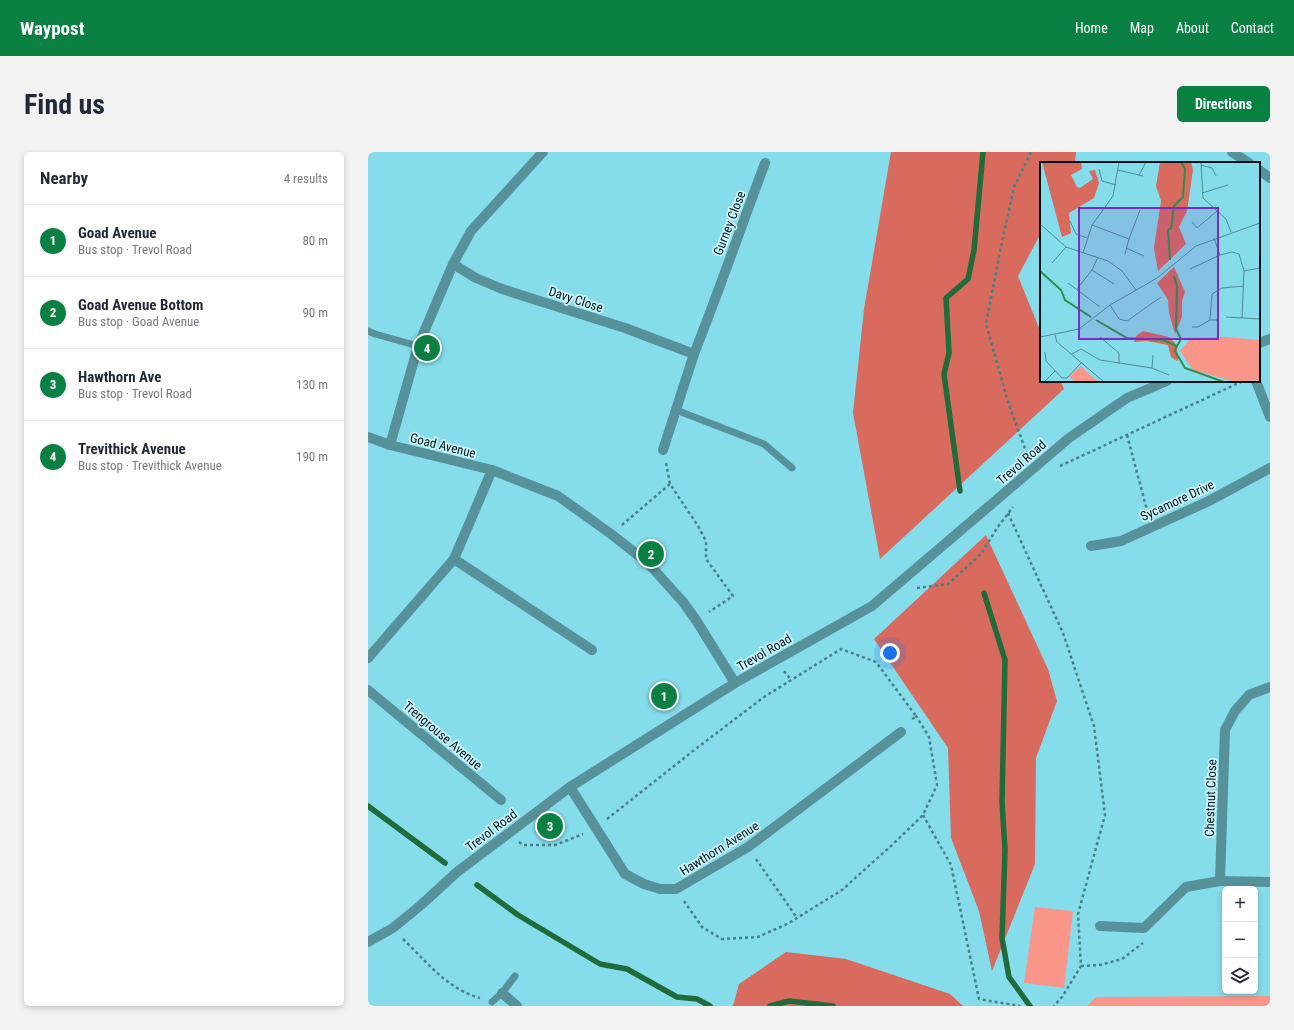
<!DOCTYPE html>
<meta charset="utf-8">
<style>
:root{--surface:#fff;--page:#f2f2f3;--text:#1f2937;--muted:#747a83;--line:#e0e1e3;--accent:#0b8043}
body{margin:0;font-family:"Roboto Condensed",sans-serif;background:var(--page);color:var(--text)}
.controls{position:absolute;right:12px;bottom:12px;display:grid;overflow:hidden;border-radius:6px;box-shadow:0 2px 6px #0003}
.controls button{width:36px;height:36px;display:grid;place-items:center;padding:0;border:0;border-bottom:1px solid var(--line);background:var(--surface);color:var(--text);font:20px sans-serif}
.you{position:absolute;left:522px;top:501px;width:14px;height:14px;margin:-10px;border:3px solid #fff;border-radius:50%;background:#1a73e8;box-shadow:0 0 0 6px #1a73e833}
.badge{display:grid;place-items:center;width:26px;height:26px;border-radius:50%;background:var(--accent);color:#fff;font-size:13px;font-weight:700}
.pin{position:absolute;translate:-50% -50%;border:2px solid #fff;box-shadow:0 1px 4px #0006}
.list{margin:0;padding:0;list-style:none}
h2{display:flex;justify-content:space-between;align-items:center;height:52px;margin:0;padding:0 16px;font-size:17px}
h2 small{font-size:13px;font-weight:400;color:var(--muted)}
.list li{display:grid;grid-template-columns:26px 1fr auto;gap:12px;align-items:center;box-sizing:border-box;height:72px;padding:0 16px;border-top:1px solid var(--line)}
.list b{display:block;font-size:15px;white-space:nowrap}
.list p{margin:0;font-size:13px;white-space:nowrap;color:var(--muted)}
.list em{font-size:13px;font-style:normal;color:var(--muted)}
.icon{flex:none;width:22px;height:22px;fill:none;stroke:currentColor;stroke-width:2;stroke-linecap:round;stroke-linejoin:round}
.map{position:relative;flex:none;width:902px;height:854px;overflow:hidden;border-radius:6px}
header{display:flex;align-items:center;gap:24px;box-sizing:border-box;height:56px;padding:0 20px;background:var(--accent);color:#fff}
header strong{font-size:19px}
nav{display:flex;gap:22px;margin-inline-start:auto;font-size:14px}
.intro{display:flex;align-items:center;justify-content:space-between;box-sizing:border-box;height:96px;padding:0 24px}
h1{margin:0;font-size:28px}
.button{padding:10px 18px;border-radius:6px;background:var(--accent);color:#fff;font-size:14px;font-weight:700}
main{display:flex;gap:24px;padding:0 24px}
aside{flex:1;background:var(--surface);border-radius:6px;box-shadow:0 2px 6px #0003}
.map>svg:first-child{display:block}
</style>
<header>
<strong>Waypost</strong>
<nav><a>Home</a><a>Map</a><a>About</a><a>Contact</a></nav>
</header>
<div class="intro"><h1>Find us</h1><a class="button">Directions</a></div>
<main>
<aside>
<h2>Nearby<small>4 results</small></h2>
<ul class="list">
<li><span class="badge">1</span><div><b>Goad Avenue</b><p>Bus stop · Trevol Road</p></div><em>80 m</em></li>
<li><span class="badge">2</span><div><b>Goad Avenue Bottom</b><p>Bus stop · Goad Avenue</p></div><em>90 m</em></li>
<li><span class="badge">3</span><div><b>Hawthorn Ave</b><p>Bus stop · Trevol Road</p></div><em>130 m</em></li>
<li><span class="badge">4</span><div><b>Trevithick Avenue</b><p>Bus stop · Trevithick Avenue</p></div><em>190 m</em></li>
</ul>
</aside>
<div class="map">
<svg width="902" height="854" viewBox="0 0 902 854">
<rect width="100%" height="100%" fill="#85dcea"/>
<!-- green -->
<g fill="#fa9689">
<polygon points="667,755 705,759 696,836 656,831"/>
<polygon points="902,844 902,854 719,854 728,845"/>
</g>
<!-- forest -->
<g fill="#d86b5e">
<polygon points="523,0 708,0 707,11 673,11 673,81 650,124 673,181 673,229 693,229 696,237 512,407 485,261 496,157"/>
<polygon points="618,383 680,517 689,549 668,606 667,712 624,819 611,759 583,686 580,596 506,487"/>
<polygon points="418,800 478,807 582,842 595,854 365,854 371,832"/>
</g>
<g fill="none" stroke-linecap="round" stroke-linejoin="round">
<!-- stream -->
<g stroke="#216a39" stroke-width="5.5">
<polyline points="592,339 576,222 581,201 578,146 600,127 606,98 615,0"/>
<polyline points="616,441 637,508 634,650 637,698 634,786 641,825 662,854"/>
<polyline points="0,654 77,711"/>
<polyline points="109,733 150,763 232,812 259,817 309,845 329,847 342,854"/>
<polyline points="402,854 421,849 465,854"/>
</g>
<!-- path -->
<g stroke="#48808a" stroke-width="2.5" stroke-dasharray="3 3" stroke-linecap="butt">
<polyline points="759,283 780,362"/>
<polyline points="659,302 641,253 618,172 632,99 646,35 663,0"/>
<polyline points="298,311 302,332 330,374 338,389 338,407 365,444 341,460"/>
<polyline points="692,314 875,229"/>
<polyline points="640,361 695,481 726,574 737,663 710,762 713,814 694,845 686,854"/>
<polyline points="254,373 302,332"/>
<polyline points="549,436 580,432 613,402 629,376 645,355"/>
<polyline points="416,519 423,528"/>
<polyline points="555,663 583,713 611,847 652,854"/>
<polyline points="239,667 325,599 396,545 473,497 508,510 548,564 542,569"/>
<polyline points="151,690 155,693 187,693 215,682"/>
<polyline points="388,707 429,766"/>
<polyline points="316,749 334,775 354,787 390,785 421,771 474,738 524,693 555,663 569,633 561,585 547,562"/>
<path d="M35,787C59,810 79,837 112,846"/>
<polyline points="713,814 732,813 754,807 775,791"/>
</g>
<!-- service -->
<g stroke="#57929b" stroke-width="7">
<polyline points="0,179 7,182 50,194"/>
<polyline points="308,258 396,292 424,316"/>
<polyline points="124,850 134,841 147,824"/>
</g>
<!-- minor -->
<g stroke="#57929b" stroke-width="10">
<polyline points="864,0 881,11"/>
<polyline points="891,18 902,26"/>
<polyline points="85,112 108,126 134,137 257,176 326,202 295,298"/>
<path d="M326,202C351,139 373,75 397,11"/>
<polyline points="888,229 902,265"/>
<polyline points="723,394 753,389 841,349 902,316"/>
<polyline points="86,407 224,498"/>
<polyline points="0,506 86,407 124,318"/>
<polyline points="902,535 881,543 867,559 857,578 852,729 902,730"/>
<polyline points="0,538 133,648"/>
<polyline points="202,635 257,722 276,732 292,737 308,737 380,695 533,580"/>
<polyline points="732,774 776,776 818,735 852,729"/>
<polyline points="134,841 149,854"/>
</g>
<!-- tertiary -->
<g stroke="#57929b" stroke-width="10">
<polyline points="891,191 902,187"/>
<polyline points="0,285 22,293 124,318 190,344 243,382 280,411 315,450 328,468 367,531"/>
<polyline points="22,293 50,194 85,112 103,79 175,0"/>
<polyline points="0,790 25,776 53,753 89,720 202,635 367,531 504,454 701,286 759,246 799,229"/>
</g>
</g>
<g text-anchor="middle" stroke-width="3.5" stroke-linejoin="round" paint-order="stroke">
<!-- street labels -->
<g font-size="13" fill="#001519" stroke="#cdf6fc">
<text transform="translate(361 71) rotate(-69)" y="5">Gurney Close</text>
<text transform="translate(208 147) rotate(18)" y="5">Davy Close</text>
<text transform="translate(75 293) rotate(14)" y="5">Goad Avenue</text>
<text transform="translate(653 310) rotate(-41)" y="5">Trevol Road</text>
<text transform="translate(809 348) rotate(-25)" y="5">Sycamore Drive</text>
<text transform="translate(396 500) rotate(-30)" y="5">Trevol Road</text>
<text transform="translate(75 583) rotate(40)" y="5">Trengrouse Avenue</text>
<text transform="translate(842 646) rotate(-88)" y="5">Chestnut Close</text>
<text transform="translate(123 678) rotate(-37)" y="5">Trevol Road</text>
<text transform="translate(351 696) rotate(-32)" y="5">Hawthorn Avenue</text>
</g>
</g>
<!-- overview -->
<g transform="translate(672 10)">
<rect width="220" height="220" fill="#85dcea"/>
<path d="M185,175L220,178V220L213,218L211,220H196L153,208L140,189L151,176ZM41,204L50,213L59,220H35L29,215Z" fill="#fa9689"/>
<path d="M2,0H41L42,7L31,13L37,25L40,26L53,17L49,9L55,8L59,21L54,36L29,51L31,71L22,75ZM120,0H151L153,8L147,49L139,65L146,82L118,109L114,86L121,39L116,24ZM134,105L145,130L142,139V155L135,172L129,151L128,138L117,121ZM103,169L129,175L135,181L139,196L137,199L131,195L128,183L106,179L94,180L96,174Z" fill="#d86b5e"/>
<path fill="none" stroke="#2f8f47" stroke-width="2" d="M130,98L128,68L131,66L134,44L143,35L145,7L141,0M0,109L21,128L25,138L51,155M134,114L137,124L136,167L141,177L137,184M56,158L87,176L123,178L137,184L135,189L145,206L184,220"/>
<path fill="none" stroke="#508c96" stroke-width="1" d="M161,0L163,36L186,57L191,70M161,3L172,6L176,14M59,7L62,19L76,23M78,8L103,14M99,13L106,0M162,31L188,23M30,59L36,72L47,76M152,60L157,66L177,49M0,62L26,85L68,99L82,109L96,128M52,63L89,77L85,92M174,76L180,93M89,77L100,48M86,86L104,94M43,91L52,63L73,34L79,0M12,101L26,85M150,107L180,93L192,90L199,92L204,109L202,156M52,108L74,122M204,109L220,106M28,121L60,145M37,127L52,108L58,95M70,143L79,157L87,159L121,135M186,155L220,157M178,158H170L172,132L182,126L204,124M152,165H158L170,158M15,173L17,180L64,220M0,175L39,167L70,143L117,116L156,84L220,61M60,175L79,191V202M5,190L6,199L22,216H27L41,201M32,192L41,187L60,198L112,206L129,213M112,206L113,193M4,220L15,209"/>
<path fill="#7b2cbf" fill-opacity="0.15" stroke="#7b2cbf" stroke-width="2" d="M39,46H178V177H39Z"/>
<rect width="220" height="220" fill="none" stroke="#001519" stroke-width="2"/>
</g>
</svg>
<div class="controls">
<button>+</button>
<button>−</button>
<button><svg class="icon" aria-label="layers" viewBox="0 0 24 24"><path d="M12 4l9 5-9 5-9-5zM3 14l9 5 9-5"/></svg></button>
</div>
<div class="you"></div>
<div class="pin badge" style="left:296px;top:544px">1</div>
<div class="pin badge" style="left:283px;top:402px">2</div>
<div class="pin badge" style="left:182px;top:674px">3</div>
<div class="pin badge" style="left:59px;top:196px">4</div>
</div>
</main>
